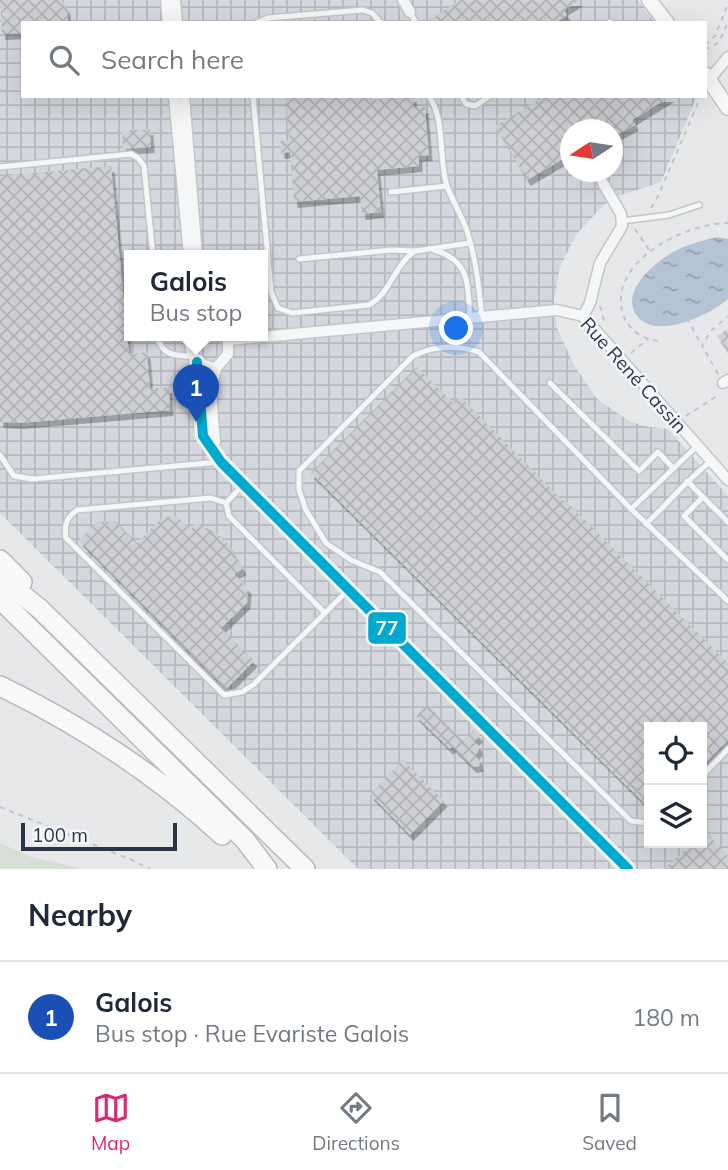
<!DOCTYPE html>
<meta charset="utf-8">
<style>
:root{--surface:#fff;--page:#f2f2f3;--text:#1f2937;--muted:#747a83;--line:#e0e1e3;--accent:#db2777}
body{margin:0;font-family:Mulish,sans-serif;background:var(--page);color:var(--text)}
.controls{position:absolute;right:21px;bottom:21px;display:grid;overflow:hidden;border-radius:0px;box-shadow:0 7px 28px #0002}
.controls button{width:63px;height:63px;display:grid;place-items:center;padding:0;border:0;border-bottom:2px solid var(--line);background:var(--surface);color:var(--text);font:35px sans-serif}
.compass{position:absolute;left:560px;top:119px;width:63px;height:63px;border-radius:50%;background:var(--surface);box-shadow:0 7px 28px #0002;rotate:258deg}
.scale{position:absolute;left:21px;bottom:18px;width:156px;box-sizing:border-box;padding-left:7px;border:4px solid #2b3445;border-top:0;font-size:19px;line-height:24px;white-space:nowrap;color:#2b3445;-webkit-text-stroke:5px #f4f6f9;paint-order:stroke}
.you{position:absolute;left:457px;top:329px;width:24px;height:24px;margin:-18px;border:5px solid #fff;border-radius:50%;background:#1a73e8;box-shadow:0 0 0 10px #1a73e833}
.badge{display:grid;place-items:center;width:46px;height:46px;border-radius:50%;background:var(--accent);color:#fff;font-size:23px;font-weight:700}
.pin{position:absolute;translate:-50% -58px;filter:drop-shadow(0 2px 4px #0008)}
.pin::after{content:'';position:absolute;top:37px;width:24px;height:21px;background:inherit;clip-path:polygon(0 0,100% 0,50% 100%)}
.popup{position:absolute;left:124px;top:250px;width:144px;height:91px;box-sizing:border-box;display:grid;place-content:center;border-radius:0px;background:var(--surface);filter:drop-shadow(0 2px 5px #0005);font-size:23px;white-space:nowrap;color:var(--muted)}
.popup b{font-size:26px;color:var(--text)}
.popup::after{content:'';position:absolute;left:50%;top:100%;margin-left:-14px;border:14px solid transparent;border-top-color:var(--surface)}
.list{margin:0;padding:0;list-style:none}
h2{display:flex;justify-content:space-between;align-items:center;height:91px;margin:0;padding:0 28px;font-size:30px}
h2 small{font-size:23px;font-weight:400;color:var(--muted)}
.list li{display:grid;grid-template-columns:46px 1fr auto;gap:21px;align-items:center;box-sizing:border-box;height:112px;padding:0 28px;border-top:2px solid var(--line)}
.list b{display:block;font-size:26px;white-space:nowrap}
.list p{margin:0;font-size:23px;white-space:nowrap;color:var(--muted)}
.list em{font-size:23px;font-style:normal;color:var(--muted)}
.icon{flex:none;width:38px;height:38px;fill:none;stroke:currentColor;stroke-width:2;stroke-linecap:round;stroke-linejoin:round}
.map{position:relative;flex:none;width:728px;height:869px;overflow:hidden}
.search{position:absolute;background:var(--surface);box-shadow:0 7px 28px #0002;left:21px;right:21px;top:21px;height:77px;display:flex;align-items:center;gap:18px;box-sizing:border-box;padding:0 24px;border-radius:0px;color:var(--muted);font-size:26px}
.sheet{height:203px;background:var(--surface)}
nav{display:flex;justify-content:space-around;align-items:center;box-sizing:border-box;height:98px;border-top:2px solid var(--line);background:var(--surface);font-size:19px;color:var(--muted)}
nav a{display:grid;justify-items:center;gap:4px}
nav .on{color:var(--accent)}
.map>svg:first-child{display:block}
</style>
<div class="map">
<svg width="728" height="869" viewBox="0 0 728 869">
<defs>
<pattern id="industrial-grid" width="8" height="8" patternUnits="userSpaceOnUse" patternTransform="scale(1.75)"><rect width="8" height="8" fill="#d4d7dd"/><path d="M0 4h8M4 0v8" fill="none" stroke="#b6b9bf"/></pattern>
<pattern id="water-ripples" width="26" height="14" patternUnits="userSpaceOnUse" patternTransform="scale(1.75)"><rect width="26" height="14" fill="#b4c4d5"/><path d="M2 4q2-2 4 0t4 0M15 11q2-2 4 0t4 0" fill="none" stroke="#93a0af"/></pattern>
<pattern id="building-cross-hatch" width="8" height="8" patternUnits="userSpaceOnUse" patternTransform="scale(1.75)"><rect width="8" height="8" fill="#ced0d3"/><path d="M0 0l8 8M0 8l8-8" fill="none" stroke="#b1b3b6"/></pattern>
<filter id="shadow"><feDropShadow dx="3.5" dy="6" stdDeviation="0" flood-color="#0004"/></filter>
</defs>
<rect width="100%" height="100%" fill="#e6e8ea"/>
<!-- industrial -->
<path fill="url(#industrial-grid)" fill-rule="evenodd" d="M0,0H638L655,23H23V96H697L661,182L618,196L605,204L596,213L576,235L560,267L554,300L557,328L574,365L597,399L631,422L649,427L668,429L728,496V869H358L0,513ZM570,130H612V172H570ZM130,256H262V336H130ZM649,727H702V843H649Z"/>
<!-- grass -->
<polygon fill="#d6ded6" points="0,843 31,857 84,869 0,869"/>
<!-- water -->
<path fill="url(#water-ripples)" d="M718,237L728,239V299C710,315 652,343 635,313C621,287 661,257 681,248C693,243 705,240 718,237Z"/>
<!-- building -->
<g fill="url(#building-cross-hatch)" filter="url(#shadow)">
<polygon points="0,0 61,0 67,9 68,23 23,23 23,33 2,34"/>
<polygon points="460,0 580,0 564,10 567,15 555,23 424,23"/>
<polygon points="285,96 371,96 371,100 413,96 414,107 425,107 429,155 419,156 419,166 377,170 381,212 362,214 360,196 294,202 290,152 281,153 280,141 289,140"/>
<polygon points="546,96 671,96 632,120 635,125 618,134 615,129 570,130 570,155 527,180 495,126"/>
<polygon points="150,129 151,147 123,149 122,131"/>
<polygon points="111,166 129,354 147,352 150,389 169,387 170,410 20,423 0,422 0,176"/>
<polygon points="728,329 728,352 717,336"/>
<polygon points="417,367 454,403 461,397 563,501 565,500 728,663 728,740 702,766 702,727 649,727 649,808 311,473"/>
<polygon points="177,516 191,530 195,523 215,532 229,545 243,569 234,574 248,588 247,603 221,628 254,661 226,689 79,540 97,522 115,521 137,543 162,518"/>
<polygon points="427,705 464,741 474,730 480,736 474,741 479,746 479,750 475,755 479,759 480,766 473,767 452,746 450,749 416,716"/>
<polygon points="403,760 444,801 410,835 370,794"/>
<polygon points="702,828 728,856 728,869 664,869 693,843 702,843"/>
</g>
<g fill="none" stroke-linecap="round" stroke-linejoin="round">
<!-- lane casing -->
<g stroke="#c4c6c8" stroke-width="8">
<g id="lane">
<polyline points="410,12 416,23"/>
<polyline points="256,23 268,18 363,10 372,13 381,23"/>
<polyline points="609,23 610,22"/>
<path d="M253,96L271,292L278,308L292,313L369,305C392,292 393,266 415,251"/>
<path d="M429,96C446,121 438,158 447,186C453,202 462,216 467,231C476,259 479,288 482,317"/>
<polyline points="461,96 466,104 475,106 490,96"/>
<polyline points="0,167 131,154 138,158 144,166 153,256"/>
<polyline points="391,192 447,186"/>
<polyline points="622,221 669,215 699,205"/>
<path d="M434,250C471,261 467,284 470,317"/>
<polyline points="299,259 392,250 415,251 470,243"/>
<path d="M157,336C162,355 174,356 192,356"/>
<polyline points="550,383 639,471 658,452 673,468"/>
<polyline points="0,455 14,476 33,479 219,462"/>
<polyline points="687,481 728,522"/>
<path d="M243,485L226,503L211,498L77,510C66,518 64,525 66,538L224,695L242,692L253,685L348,590"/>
<polyline points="703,497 684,516 728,560"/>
<polyline points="226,503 229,516 325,613"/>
<polyline points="631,509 697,446"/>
<path d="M646,524C668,503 687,480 711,461"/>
<polyline points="702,776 728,749"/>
<path d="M649,823L631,821L380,572L351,560L326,543L306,510L299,490V471L413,356C435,345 456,345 479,352L631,509L728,601"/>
</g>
</g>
<!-- street casing -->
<g stroke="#c4c6c8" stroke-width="13">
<g id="street">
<polyline points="166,0 168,23"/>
<polyline points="175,0 177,23"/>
<polyline points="403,0 410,12"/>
<polyline points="709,80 728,57"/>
<polyline points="174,96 189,256"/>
<polyline points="184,96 197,256"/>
<polyline points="583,316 590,303 600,263 622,226 621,214 603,183"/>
<path d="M189,336C190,355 196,366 216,368L228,354V336"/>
<polyline points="228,340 557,310 583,316 728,480"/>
<polyline points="197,362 203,436 221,462 628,869"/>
<polyline points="723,383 728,380"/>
<polyline points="212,450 215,442 211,392 216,368"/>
</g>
</g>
<!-- secondary casing -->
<g stroke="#c4c6c8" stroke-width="17">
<g id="secondary">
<polyline points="649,0 667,23"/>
<polyline points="705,74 728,108"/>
</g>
</g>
<!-- highway casing -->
<g stroke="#b8bbbf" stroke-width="22">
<g id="highway">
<polyline points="0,560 22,582"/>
<polyline points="0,577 40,609 305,869"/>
<polyline points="0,599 245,840 267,869"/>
<path d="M0,686C80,725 157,775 222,835"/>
</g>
</g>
<!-- path -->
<g stroke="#c5c6ca" stroke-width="2" stroke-dasharray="5 5" stroke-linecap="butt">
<polyline points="705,45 715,36 728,4"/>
<polyline points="705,50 719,42 728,22"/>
<polyline points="651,208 658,196 701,96"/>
<polyline points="635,229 650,251"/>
<polyline points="600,306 605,324"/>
<polyline points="687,318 701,344"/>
<path d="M658,341C643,339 630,331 624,317C604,263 685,223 728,223"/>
<polyline points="631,353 648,339"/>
<polyline points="718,374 702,345 712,330 728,316"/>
<polyline points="686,416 720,394"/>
<polyline points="0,807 132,860 150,869"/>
</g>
<!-- lane -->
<use href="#lane" stroke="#f5f6f7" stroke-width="5"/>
<!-- street -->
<use href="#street" stroke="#f5f6f7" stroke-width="10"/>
<!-- secondary -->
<use href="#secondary" stroke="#f8f8f8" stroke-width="14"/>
<!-- highway -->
<use href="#highway" stroke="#f8f8f8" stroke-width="19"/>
<!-- bus-1 casing -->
<g stroke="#f4f6f9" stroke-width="16">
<polyline id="bus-1" points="197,362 203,436 221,462 628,869"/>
</g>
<!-- bus-1 -->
<use href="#bus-1" stroke="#00a9ce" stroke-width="10"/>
</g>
<g text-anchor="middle" stroke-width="5" stroke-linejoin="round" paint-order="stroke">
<!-- street labels -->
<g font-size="19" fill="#2b3445" stroke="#f4f6f9">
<text transform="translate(634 375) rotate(48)" y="7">Rue René Cassin</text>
</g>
</g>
<rect stroke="#f4f6f9" stroke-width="2.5" x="367" y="611" width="40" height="34" rx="7" fill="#00a9ce"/>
<g font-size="19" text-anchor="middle" font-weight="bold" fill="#fff">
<text x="387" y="635">77</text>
</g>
</svg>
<div class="controls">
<button><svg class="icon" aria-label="locate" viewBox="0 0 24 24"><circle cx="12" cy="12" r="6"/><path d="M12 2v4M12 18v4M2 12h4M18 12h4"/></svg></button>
<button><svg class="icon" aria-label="layers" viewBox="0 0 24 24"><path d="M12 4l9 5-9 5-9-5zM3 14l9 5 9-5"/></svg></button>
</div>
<svg class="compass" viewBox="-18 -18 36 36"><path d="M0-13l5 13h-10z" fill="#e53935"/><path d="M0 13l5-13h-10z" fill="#747a83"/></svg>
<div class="scale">100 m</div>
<div class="you"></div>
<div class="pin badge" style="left:196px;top:422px;background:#1a4fb4">1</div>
<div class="popup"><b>Galois</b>Bus stop</div>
<div class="search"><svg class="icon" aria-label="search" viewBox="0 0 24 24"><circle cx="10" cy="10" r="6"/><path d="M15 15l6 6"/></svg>Search here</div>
</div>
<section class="sheet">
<h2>Nearby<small></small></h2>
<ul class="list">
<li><span class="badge" style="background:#1a4fb4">1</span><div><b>Galois</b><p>Bus stop · Rue Evariste Galois</p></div><em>180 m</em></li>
</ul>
</section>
<nav>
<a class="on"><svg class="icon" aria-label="map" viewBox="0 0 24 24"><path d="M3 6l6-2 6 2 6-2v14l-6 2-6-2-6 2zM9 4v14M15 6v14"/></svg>Map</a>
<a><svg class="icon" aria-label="directions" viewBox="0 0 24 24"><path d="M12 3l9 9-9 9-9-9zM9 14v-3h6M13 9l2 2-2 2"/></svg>Directions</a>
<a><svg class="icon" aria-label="saved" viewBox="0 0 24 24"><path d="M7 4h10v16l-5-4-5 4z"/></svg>Saved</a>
</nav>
